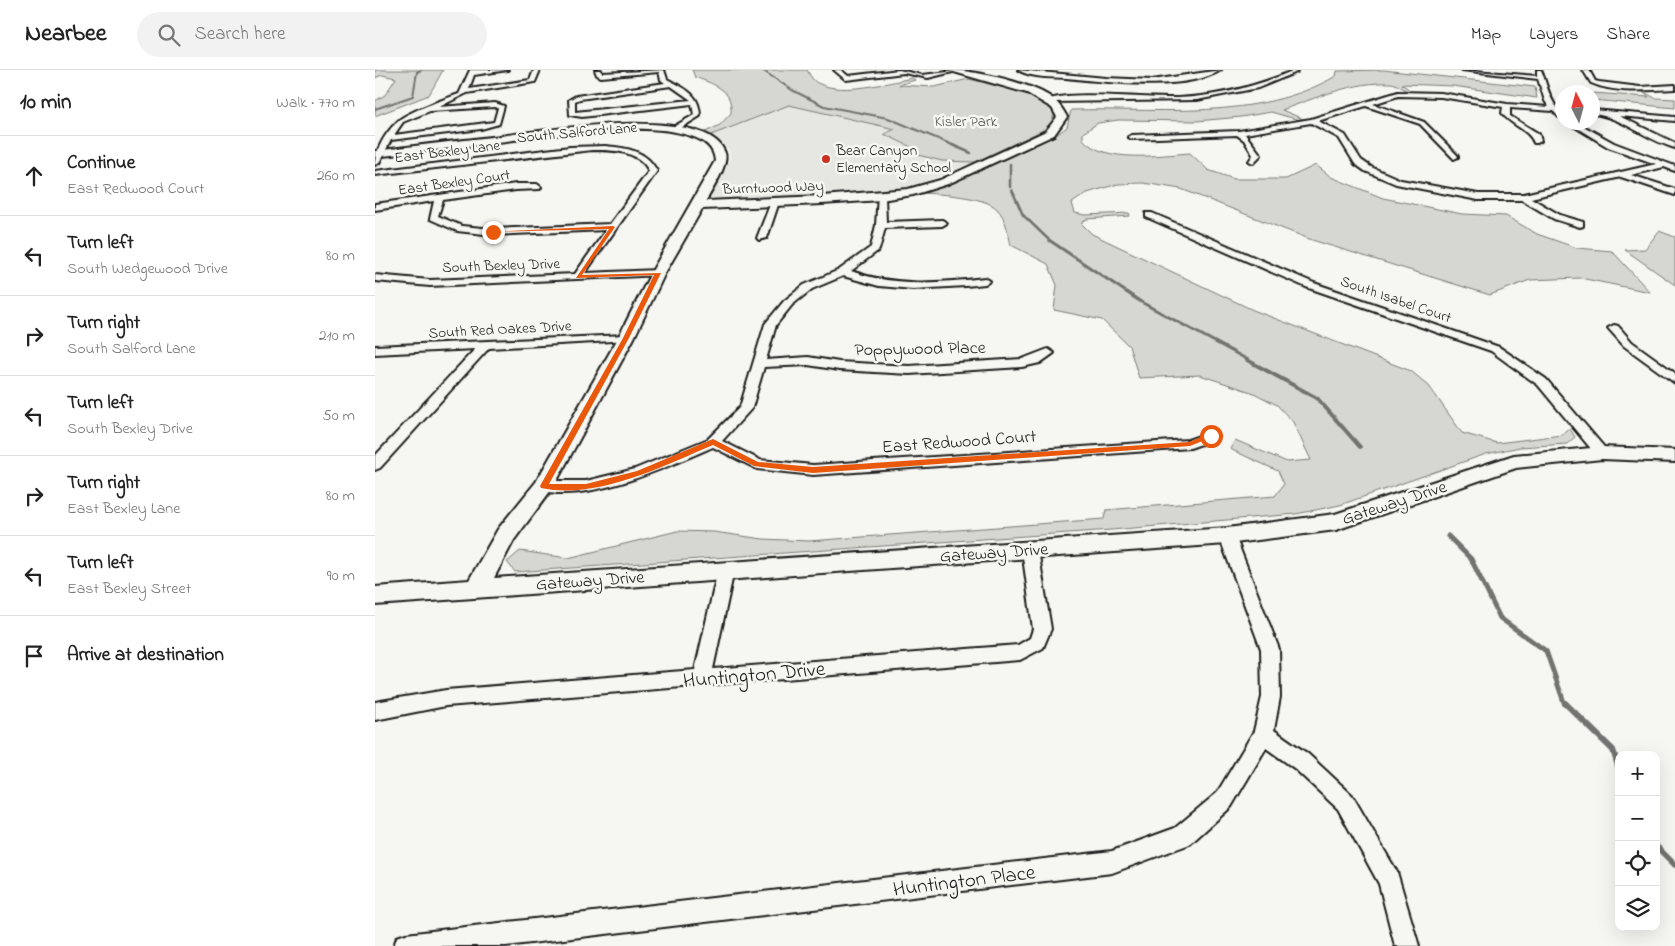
<!DOCTYPE html>
<meta charset="utf-8">
<style>
:root{--surface:#fff;--page:#f2f2f2;--text:#222;--muted:#767676;--line:#e0e0e0}
body{margin:0;font-family:"Indie Flower",sans-serif;background:var(--page);color:var(--text)}
.controls{position:absolute;right:15px;bottom:15px;display:grid;overflow:hidden;border-radius:10px;box-shadow:0 5px 20px #0002}
.controls button{width:45px;height:45px;display:grid;place-items:center;padding:0;border:0;border-bottom:1px solid var(--line);background:var(--surface);color:var(--text);font:25px sans-serif}
.compass{position:absolute;left:1180px;top:15px;width:45px;height:45px;border-radius:50%;background:var(--surface);box-shadow:0 5px 20px #0002;rotate:354deg}
.stop{position:absolute;width:15px;height:15px;margin:-11px;border:4px solid #ea580c;border-radius:50%;background:#fff}
.stop.end{background:#ea580c;border-color:#fff;box-shadow:0 1px 5px #0008}
.list{margin:0;padding:0;list-style:none}
h2{display:flex;justify-content:space-between;align-items:center;height:65px;margin:0;padding:0 20px;font-size:21px}
h2 small{font-size:16px;font-weight:400;color:var(--muted)}
.list li{display:grid;grid-template-columns:32px 1fr auto;gap:15px;align-items:center;box-sizing:border-box;height:80px;padding:0 20px;border-top:1px solid var(--line)}
.list b{display:block;font-size:19px;white-space:nowrap}
.list p{margin:0;font-size:16px;white-space:nowrap;color:var(--muted)}
.list em{font-size:16px;font-style:normal;color:var(--muted)}
.icon{flex:none;width:28px;height:28px;fill:none;stroke:currentColor;stroke-width:2;stroke-linecap:round;stroke-linejoin:round}
.map{position:relative;flex:none;width:1300px;height:876px;overflow:hidden}
header{display:flex;align-items:center;gap:30px;box-sizing:border-box;height:70px;padding:0 25px;background:var(--surface);border-bottom:1px solid var(--line)}
header strong{font-size:24px}
nav{display:flex;gap:28px;margin-inline-start:auto;font-size:18px}
.search{width:350px;height:45px;background:var(--page);display:flex;align-items:center;gap:12px;box-sizing:border-box;padding:0 18px;border-radius:28px;color:var(--muted);font-size:19px}
main{display:flex}
aside{flex:1;background:var(--surface)}
.map>svg:first-child{display:block}
</style>
<header>
<strong>Nearbee</strong>
<div class="search"><svg class="icon" aria-label="search" viewBox="0 0 24 24"><circle cx="10" cy="10" r="6"/><path d="M15 15l6 6"/></svg>Search here</div>
<nav><a>Map</a><a>Layers</a><a>Share</a></nav>
</header>
<main>
<aside>
<h2>10 min<small>Walk · 770 m</small></h2>
<ul class="list">
<li><svg class="icon" aria-label="ahead" viewBox="0 0 24 24"><path d="M12 20V5M6 11l6-6 6 6"/></svg><div><b>Continue</b><p>East Redwood Court</p></div><em>260 m</em></li>
<li><svg class="icon" aria-label="left" viewBox="0 0 24 24"><path d="M17 20v-9H6M10 6l-5 5 5 5"/></svg><div><b>Turn left</b><p>South Wedgewood Drive</p></div><em>80 m</em></li>
<li><svg class="icon" aria-label="right" viewBox="0 0 24 24"><path d="M7 20v-9h11M14 6l5 5-5 5"/></svg><div><b>Turn right</b><p>South Salford Lane</p></div><em>210 m</em></li>
<li><svg class="icon" aria-label="left" viewBox="0 0 24 24"><path d="M17 20v-9H6M10 6l-5 5 5 5"/></svg><div><b>Turn left</b><p>South Bexley Drive</p></div><em>50 m</em></li>
<li><svg class="icon" aria-label="right" viewBox="0 0 24 24"><path d="M7 20v-9h11M14 6l5 5-5 5"/></svg><div><b>Turn right</b><p>East Bexley Lane</p></div><em>80 m</em></li>
<li><svg class="icon" aria-label="left" viewBox="0 0 24 24"><path d="M17 20v-9H6M10 6l-5 5 5 5"/></svg><div><b>Turn left</b><p>East Bexley Street</p></div><em>90 m</em></li>
<li><svg class="icon" aria-label="arrive" viewBox="0 0 24 24"><path d="M6 21V4h12l-3 4 3 4H6"/></svg><div><b>Arrive at destination</b></div></li>
</ul>
</aside>
<div class="map">
<svg width="1300" height="876" viewBox="0 0 1300 876">
<rect width="100%" height="100%" fill="#f6f6f2"/>
<filter id="ink" filterUnits="userSpaceOnUse"><feTurbulence type="fractalNoise" baseFrequency=".02" numOctaves="2"/><feDisplacementMap in="SourceGraphic" scale="10" xChannelSelector="R" yChannelSelector="G"/><feConvolveMatrix kernelMatrix="1 2 1 2 8 2 1 2 1" color-interpolation-filters="sRGB"/></filter>
<g filter="url(#ink)">
<!-- built -->
<polygon fill="#e6e6e2" points="414,35 521,59 510,64 567,91 600,92 543,115 513,121 343,130 336,127 355,88 354,80 336,65"/>
<!-- green -->
<g fill="#d6d6d2" stroke="#797977">
<polygon points="0,0 68,0 54,25 0,46 0,31 10,25 21,8 7,5 0,8"/>
<path d="M317,0H432C435,5 438,12 445,14C468,25 512,13 537,8L540,10L524,15L559,17L594,9L654,24L674,35L679,43L677,52L668,60L600,92L567,91L539,84L534,76L509,64L520,59L414,35L336,65L330,62L345,55L356,43C358,19 338,14 320,7Z"/>
<path d="M1008,0L1160,17L1162,28L1078,16L1027,14L1036,21C1028,21 1024,14 1016,13C980,11 940,28 907,40L928,49L924,50L896,42L866,47L822,51L743,50L723,53L708,63V69C729,94 785,85 815,83L833,100L859,109H911L941,95L956,107L1008,128L1087,144L1131,146L1162,164L1202,178L1237,181L1275,222L1205,208L1155,210L1115,225L937,170L806,119L768,113L743,114L712,123L697,133L700,143L710,145L754,143L755,146L712,149L706,153L717,164L878,240L1036,301L1054,316L1087,363L1122,373L1187,365L1195,359L1200,367L1192,374L1145,377L1111,384L965,435L921,444L736,460L140,502L132,492L145,481L193,488L302,461L339,462L388,469L434,471L729,449L731,440L900,426L909,414L903,401L855,379L860,370L912,392L936,390L918,352L902,335L879,323L825,305L764,308L754,276L727,250L679,240L682,215L673,194L636,175C633,163 631,148 622,139C610,126 564,124 546,123L579,113L680,66L692,57L696,40C783,38 882,52 961,6L962,1Z"/>
<polygon points="1265,20 1280,28 1300,29 1300,38 1218,30 1218,23 1274,27"/>
<polygon points="1284,161 1300,167 1300,215 1250,180 1270,179"/>
</g>
<g fill="none" stroke-linecap="round" stroke-linejoin="round">
<!-- stream-far5 -->
<g stroke="#727271" stroke-width="2">
<polyline points="387,0 417,20 449,36 513,48 580,76"/>
<polyline points="0,39 38,26 42,2 46,0"/>
</g>
<!-- stream-far4 -->
<g stroke="#727271" stroke-width="2.5">
<polyline points="577,75 596,83"/>
<polyline points="635,94 635,117"/>
<polyline points="637,120 648,145 675,171"/>
</g>
<!-- stream-far3 -->
<polyline stroke="#727271" stroke-width="3" points="674,170 766,232 875,291"/>
<!-- stream-far2 -->
<polyline stroke="#727271" stroke-width="4" points="872,290 942,328 985,377"/>
<!-- stream-far1 -->
<polyline stroke="#727271" stroke-width="5" points="1073,466 1096,489 1125,548 1171,581 1190,635"/>
<!-- stream -->
<g stroke="#727271" stroke-width="6">
<polyline points="1190,633 1238,680 1244,699"/>
<polyline points="1281,776 1300,795"/>
</g>
<!-- street casing -->
<g stroke="#1c1c1c" stroke-width="4">
<g id="street">
<path d="M95,0H133L99,5L94,19L155,10L159,0H165L160,12L92,23L64,37L120,33L129,36L124,54L106,59L16,70L4,93L0,95C0,80 11,62 23,51C32,42 70,29 84,24ZM120,37L123,38L119,52L19,65L28,52L55,41Z"/>
<path d="M220,0H226L227,3L289,0L292,9C309,18 325,24 325,46L301,61L298,57L319,45L317,34L207,47L195,45L194,30L201,26L290,13L286,10L284,2L226,7L222,5ZM296,16L316,30L200,42V31L205,29Z"/>
<polygon points="459,0 466,0 473,6 524,0 547,5 582,1 553,8 529,3 471,10"/>
<path d="M643,0L731,8L777,10L846,0C811,22 732,12 691,8C676,7 656,8 643,0Z"/>
<path d="M1087,0L1162,6V0H1166C1171,11 1173,26 1182,38H1188V42H1185L1187,45L1184,47L1178,41L1135,38V46L1164,64L1166,71L1162,73H1159C1154,59 1135,55 1127,43L1128,37L1066,27L1023,26L998,34L1049,52L1082,85L1083,87L1079,89L1045,54L991,36L943,51L970,65L986,90L996,97L1026,110L1103,124H1149L1281,94L1233,77L1192,52H1201L1239,73L1300,96V101L1289,97L1256,105L1300,119V125L1246,107L1156,128L1185,145L1208,152V156L1205,157L1179,149L1147,130H1103L1021,114L990,101L980,94L964,68L936,53L870,64L886,85L878,93L874,91L878,85L869,70L862,65L757,69L753,67L757,65L864,61L936,49L1023,22L1066,23L1132,34L1174,37L1170,31L1163,9Z"/>
<path d="M1208,0H1214L1220,11L1224,12L1265,17L1300,15V19C1273,20 1241,24 1216,13Z"/>
<path d="M917,1L922,2L883,18L822,30L677,32L674,30C690,20 777,29 803,28C843,26 880,17 917,1Z"/>
<path d="M1218,40L1300,47V51L1244,46L1300,73V78C1271,70 1247,47 1218,44Z"/>
<path d="M230,76C252,78 271,80 282,101L210,203L283,200L288,203L287,205L55,216L0,211V205L55,210L200,204L231,160L118,165L82,161L55,149L59,131L0,140V134L141,114H162L166,117L165,119L141,120L68,130L63,146L87,156L118,159L235,154L274,101C263,80 238,80 217,80L0,105V101L195,77Z"/>
<path d="M503,124L510,126L511,152L567,150L572,153L567,156L510,158L504,180L476,201C520,217 564,213 610,208L615,211L610,214L591,216L538,219L504,216L468,206L437,219L417,235L401,255L391,290L433,287L464,292L534,296L647,289L673,279L679,283L665,293L647,297L534,304L464,300L433,295L389,297L377,338L347,371L385,390L438,395L813,370L836,362L841,363L843,366L841,369L815,378L438,405L382,399L338,377C292,397 213,434 164,420L162,416L164,412L169,411H211L260,399L333,369L365,337L390,254L409,231L429,215L464,200L496,177L501,155Z"/>
<polygon points="400,129 404,132 392,168 384,170 382,168 396,132"/>
<polygon points="771,143 777,143 939,213 1124,277 1171,309 1234,383 1232,386 1222,386 1163,315 1116,281 931,217 771,147"/>
<polygon points="1239,255 1243,256 1257,272 1300,303 1300,313 1249,276 1233,258"/>
<polygon points="251,265 255,266 255,270 114,278 5,398 0,400 0,386 100,279 0,284 0,276"/>
<polygon points="852,460 858,462 860,466 904,579 905,627 899,660 933,684 977,725 1022,802 1044,876 1020,876 1004,814 963,739 919,698 891,678 856,737 815,774 737,803 131,876 19,876 22,867 31,864 737,781 800,758 842,723 879,661 887,627 886,579 844,466 846,462"/>
<polygon points="655,474 661,476 663,480 676,559 668,578 645,590 71,636 0,650 0,632 71,620 320,600 343,500 345,496 351,494 357,496 359,500 338,599 643,575 655,568 658,559 647,480 649,476"/>
</g>
</g>
<!-- secondary casing -->
<g stroke="#1c1c1c" stroke-width="4">
<path id="secondary" d="M572,0C599,0 652,12 674,26C683,32 687,38 692,47L679,65L573,114L538,125L506,130L447,134L327,139L290,203L259,268L179,416L139,470L119,508L852,458L960,444L1139,385L1227,377L1300,380V392L1227,389L1141,398L961,460L852,474L0,535V517L94,510L123,459L161,412L243,268L276,203L340,91C339,77 329,70 316,66C273,51 199,63 154,68C103,75 51,81 0,87V81C39,76 78,71 117,67C158,62 333,32 350,83C354,94 337,120 331,131L447,126L533,119L565,110L671,61L682,47L677,38L652,23Z"/>
</g>
<!-- street -->
<use href="#street" fill="#f6f6f2" fill-rule="evenodd"/>
<!-- secondary -->
<use href="#secondary" fill="#f6f6f2" fill-rule="evenodd"/>
</g>
</g>
<!-- route -->
<path fill="#ea580c" d="M238,156L240,157L207,205L286,203L254,268L174,414H211L262,401L338,369L383,392L438,397L814,372L836,363L840,366L815,376L438,403L379,396L338,375C288,396 222,430 166,418L165,416L248,268L279,205L201,208L234,159L115,162Z"/>
<!-- markers -->
<circle fill="#c8321e" stroke="#f6f6f2" stroke-width="2" cx="451" cy="89" r="5"/>
<g text-anchor="middle" stroke-width="5" stroke-linejoin="round" paint-order="stroke">
<!-- far-park labels -->
<g font-size="15" fill="#545453" stroke="#f6f6f2">
<text x="591" y="56">Kisler Park</text>
</g>
<!-- far-street labels -->
<g font-size="15" fill="#1c1c1c" stroke="#f6f6f2">
<text transform="translate(202 62) rotate(-5)" y="5">South Salford Lane</text>
<text transform="translate(72 81) rotate(-7)" y="5">East Bexley Lane</text>
<text transform="translate(79 112) rotate(-8)" y="5">East Bexley Court</text>
<text transform="translate(398 117) rotate(-2)" y="5">Burntwood Way</text>
<text transform="translate(126 195) rotate(-2)" y="5">South Bexley Drive</text>
<text transform="translate(1021 229) rotate(19)" y="5">South Isabel Court</text>
<text transform="translate(125 259) rotate(-3)" y="5">South Red Oakes Drive</text>
</g>
<!-- far-poi labels -->
<g font-size="15" fill="#1c1c1c" stroke="#f6f6f2" text-anchor="start">
<text x="461" y="85">Bear Canyon<tspan x="461" dy="17">Elementary School</tspan></text>
</g>
<!-- street labels -->
<g font-size="18" fill="#1c1c1c" stroke="#f6f6f2">
<text transform="translate(545 278) rotate(-1)" y="6">Poppywood Place</text>
<text transform="translate(584 371) rotate(-4)" y="6">East Redwood Court</text>
<text transform="translate(1019 432) rotate(-18)" y="6">Gateway Drive</text>
<text transform="translate(619 482) rotate(-4)" y="6">Gateway Drive</text>
<text transform="translate(215 510) rotate(-4)" y="6">Gateway Drive</text>
</g>
<!-- near-street labels -->
<g font-size="21" fill="#1c1c1c" stroke="#f6f6f2">
<text transform="translate(379 604) rotate(-5)" y="7">Huntington Drive</text>
<text transform="translate(589 810) rotate(-7)" y="7">Huntington Place</text>
</g>
</g>
</svg>
<div class="controls">
<button>+</button>
<button>−</button>
<button><svg class="icon" aria-label="locate" viewBox="0 0 24 24"><circle cx="12" cy="12" r="6"/><path d="M12 2v4M12 18v4M2 12h4M18 12h4"/></svg></button>
<button><svg class="icon" aria-label="layers" viewBox="0 0 24 24"><path d="M12 4l9 5-9 5-9-5zM3 14l9 5 9-5"/></svg></button>
</div>
<svg class="compass" viewBox="-18 -18 36 36"><path d="M0-13l5 13h-10z" fill="#e53935"/><path d="M0 13l5-13h-10z" fill="#767676"/></svg>
<div class="stop" style="left:836px;top:366px"></div>
<div class="stop end" style="left:118px;top:162px"></div>
</div>
</main>
